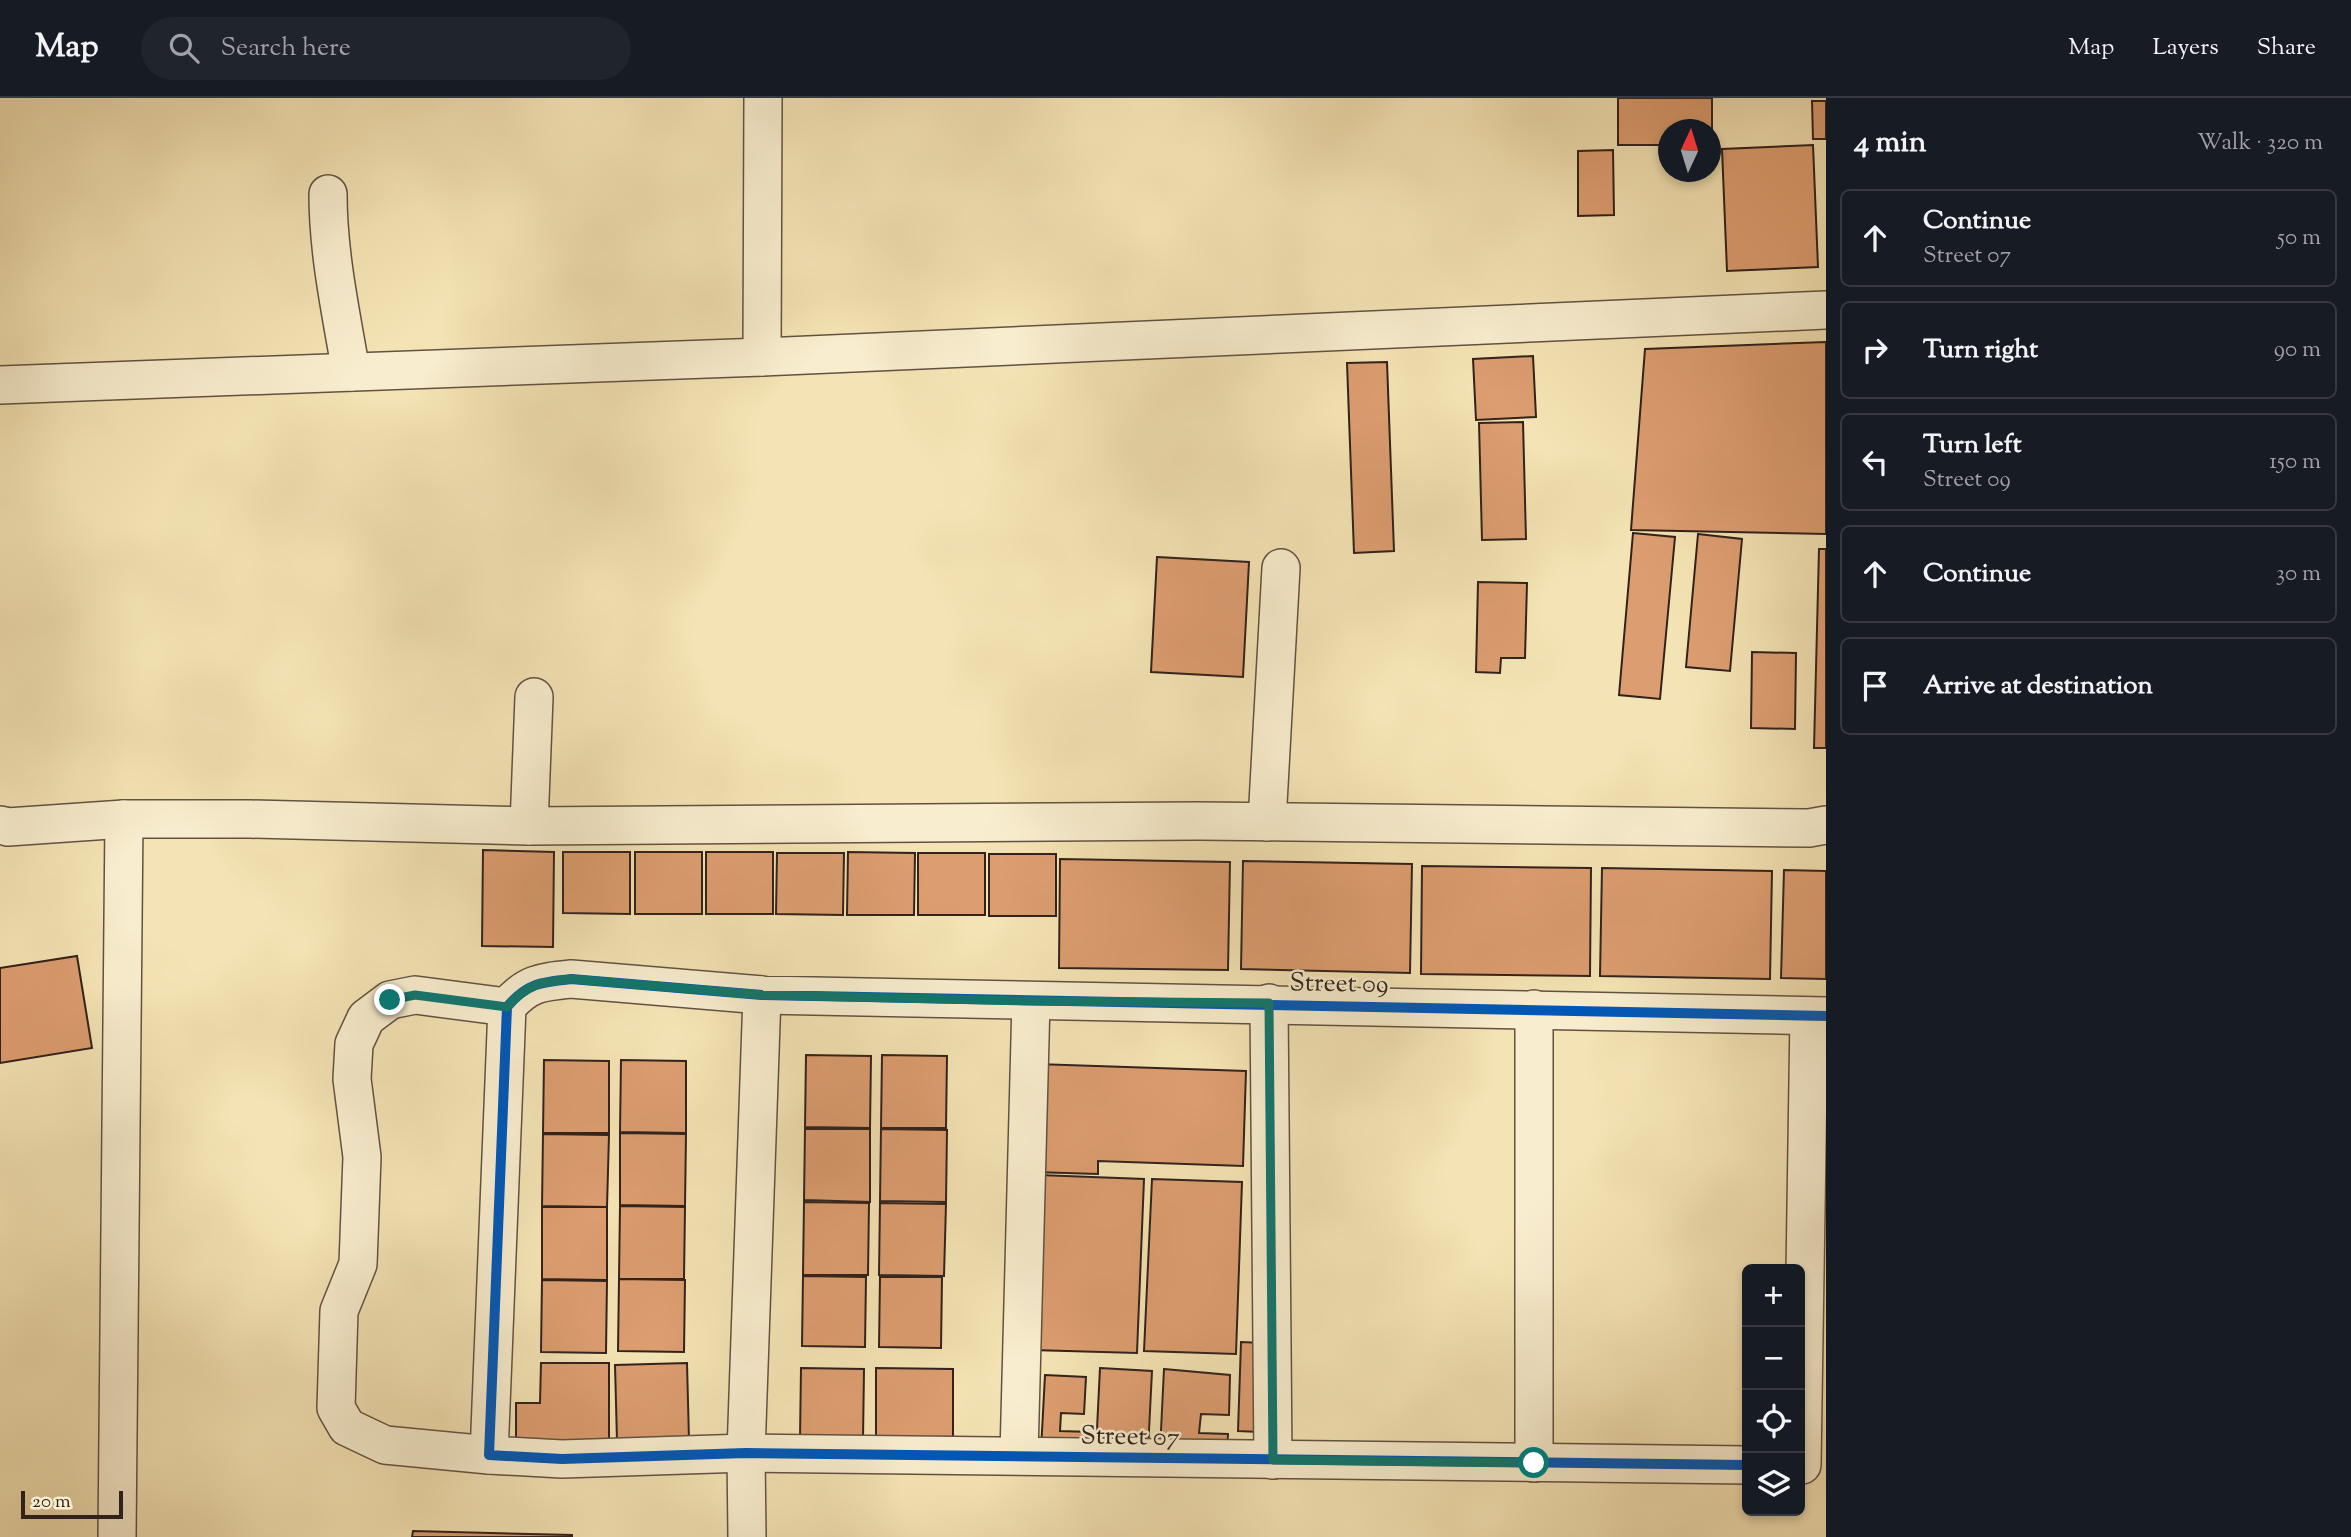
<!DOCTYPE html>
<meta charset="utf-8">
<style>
:root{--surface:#171b24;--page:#20242c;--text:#f1f3f6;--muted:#9ea1a6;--line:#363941}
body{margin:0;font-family:"Sorts Mill Goudy",serif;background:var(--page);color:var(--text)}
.controls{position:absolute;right:21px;bottom:21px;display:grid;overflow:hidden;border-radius:10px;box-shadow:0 4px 10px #0003}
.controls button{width:63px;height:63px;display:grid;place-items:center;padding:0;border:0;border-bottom:2px solid var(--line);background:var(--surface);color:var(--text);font:35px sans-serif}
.compass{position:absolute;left:1658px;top:21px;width:63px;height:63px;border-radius:50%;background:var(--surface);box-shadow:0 4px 10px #0003;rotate:4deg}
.scale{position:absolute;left:21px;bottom:18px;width:102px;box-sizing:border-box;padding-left:7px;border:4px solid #31221c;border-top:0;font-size:19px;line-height:24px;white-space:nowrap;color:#31221c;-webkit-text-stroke:5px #f8edce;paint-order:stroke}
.stop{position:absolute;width:21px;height:21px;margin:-16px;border:5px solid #0f766e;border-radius:50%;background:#fff}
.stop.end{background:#0f766e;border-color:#fff;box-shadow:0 2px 7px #0008}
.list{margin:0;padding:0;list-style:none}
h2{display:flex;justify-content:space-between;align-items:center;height:91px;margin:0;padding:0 28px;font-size:30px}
h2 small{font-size:23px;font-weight:400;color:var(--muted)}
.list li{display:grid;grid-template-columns:46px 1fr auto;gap:21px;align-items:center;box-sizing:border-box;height:98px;margin:0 14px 14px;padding:0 14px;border:2px solid var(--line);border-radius:10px}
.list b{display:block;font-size:26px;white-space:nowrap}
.list p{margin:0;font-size:23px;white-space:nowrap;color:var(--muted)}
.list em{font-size:23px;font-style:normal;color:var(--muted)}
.icon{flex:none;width:38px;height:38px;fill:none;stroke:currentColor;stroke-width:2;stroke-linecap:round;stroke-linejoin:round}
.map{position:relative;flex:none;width:1826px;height:1439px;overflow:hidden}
header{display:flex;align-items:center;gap:42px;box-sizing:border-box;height:98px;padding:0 35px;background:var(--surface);border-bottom:2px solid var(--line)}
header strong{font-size:33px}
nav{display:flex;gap:38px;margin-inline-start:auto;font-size:24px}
.search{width:490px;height:63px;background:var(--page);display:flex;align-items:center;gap:18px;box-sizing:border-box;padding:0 24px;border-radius:38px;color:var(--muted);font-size:26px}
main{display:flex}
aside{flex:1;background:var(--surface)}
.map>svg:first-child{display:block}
</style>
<header>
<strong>Map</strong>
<div class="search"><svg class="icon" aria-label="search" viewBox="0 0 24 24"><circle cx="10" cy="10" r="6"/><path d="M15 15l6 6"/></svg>Search here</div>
<nav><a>Map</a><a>Layers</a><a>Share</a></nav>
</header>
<main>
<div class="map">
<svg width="1826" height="1439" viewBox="0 0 1826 1439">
<rect width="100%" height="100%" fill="#f4e3b4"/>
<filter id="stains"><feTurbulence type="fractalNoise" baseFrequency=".00286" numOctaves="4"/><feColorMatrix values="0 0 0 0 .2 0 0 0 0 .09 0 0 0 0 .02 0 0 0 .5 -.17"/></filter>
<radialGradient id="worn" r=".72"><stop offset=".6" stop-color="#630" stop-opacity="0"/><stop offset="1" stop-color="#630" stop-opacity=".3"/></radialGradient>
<!-- building -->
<g fill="#dc9d70" stroke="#31221c" stroke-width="2">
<polygon points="1618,0 1712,0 1712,47 1710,47 1710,32 1668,32 1668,47 1618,47"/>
<polygon points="1812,3 1826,3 1826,41 1813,41"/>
<polygon points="1813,47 1818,169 1727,173 1722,51"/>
<polygon points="1613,52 1614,117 1578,118 1578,53"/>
<polygon points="1826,244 1826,436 1631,432 1645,251"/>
<polygon points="1533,258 1536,319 1476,322 1473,261"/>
<polygon points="1387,264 1394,453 1354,455 1347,265"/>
<polygon points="1523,324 1526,441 1482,442 1479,325"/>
<polygon points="1633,435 1675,439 1660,601 1619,597"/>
<polygon points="1698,436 1742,441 1730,573 1686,569"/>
<polygon points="1819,451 1826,451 1826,650 1814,650"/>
<polygon points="1157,459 1249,464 1243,579 1151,574"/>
<polygon points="1478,484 1527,485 1525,560 1501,560 1500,575 1476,574"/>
<polygon points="1752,554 1796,555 1795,631 1751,630"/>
<polygon points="483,752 554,754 553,849 482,848"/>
<polygon points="563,754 630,754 630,816 563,815"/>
<rect x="635" y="754" width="67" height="62"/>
<rect x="706" y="754" width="67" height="62"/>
<polygon points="848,754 915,755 914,817 847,817"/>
<polygon points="777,755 844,755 843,817 776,816"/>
<rect x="918" y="755" width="67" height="62"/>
<rect x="989" y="756" width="67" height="62"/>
<polygon points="1060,761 1230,764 1228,872 1059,870"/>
<polygon points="1243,763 1412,766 1410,875 1241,871"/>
<polygon points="1422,768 1591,770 1590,878 1421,876"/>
<polygon points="1602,770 1772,773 1770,881 1600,878"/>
<polygon points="1784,772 1826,773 1826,881 1781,880"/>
<polygon points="77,858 92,950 0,965 0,870"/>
<polygon points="806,957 871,958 870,1030 805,1029"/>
<polygon points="882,957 947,958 946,1030 881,1030"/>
<polygon points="544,962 609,963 609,1035 543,1035"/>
<polygon points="621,962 686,963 686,1035 620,1034"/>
<polygon points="1036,966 1246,973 1243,1068 1098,1063 1098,1076 1033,1074"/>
<polygon points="805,1031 870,1031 870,1104 804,1102"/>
<polygon points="881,1031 947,1032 946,1104 880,1103"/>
<polygon points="620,1035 686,1036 685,1108 620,1107"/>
<polygon points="543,1036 609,1037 607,1109 542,1108"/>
<polygon points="1039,1077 1144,1081 1137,1255 1032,1252"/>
<polygon points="1152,1081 1242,1084 1236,1256 1144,1253"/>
<polygon points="804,1104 869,1105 868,1177 803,1177"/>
<polygon points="880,1105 946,1106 944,1178 879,1177"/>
<polygon points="620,1108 685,1109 684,1181 619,1181"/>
<polygon points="542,1109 607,1109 607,1182 542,1181"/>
<polygon points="803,1178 866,1179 865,1249 802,1248"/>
<polygon points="880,1179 942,1179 941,1250 879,1249"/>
<polygon points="619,1181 685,1182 684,1254 618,1253"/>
<polygon points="542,1182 607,1183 606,1255 541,1254"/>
<polygon points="1241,1244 1262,1245 1259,1334 1238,1333"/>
<polygon points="541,1265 609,1265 609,1343 516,1343 516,1305 540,1305"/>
<polygon points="687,1265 689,1342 617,1343 615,1267"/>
<polygon points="801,1270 864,1271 863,1342 800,1341"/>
<polygon points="876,1270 953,1271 953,1343 876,1342"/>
<polygon points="1100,1270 1152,1273 1148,1353 1096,1351"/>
<polygon points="1164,1271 1230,1277 1229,1317 1201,1316 1199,1335 1228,1336 1227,1357 1160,1353"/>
<polygon points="1045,1277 1086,1279 1084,1316 1061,1315 1060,1333 1092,1334 1092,1355 1041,1352"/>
<polygon points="413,1433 572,1437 572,1439 412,1439"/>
</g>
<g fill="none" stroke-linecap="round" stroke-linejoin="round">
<!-- minor casing -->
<g stroke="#625242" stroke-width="40">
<g id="minor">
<path d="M328,96C328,156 341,215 351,274"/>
<polyline points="762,259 763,0"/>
<polyline points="0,287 762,259 1826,212"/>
<polyline points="1267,724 1281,470"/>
<polyline points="0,727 8,729 124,721 250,721 529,728 1198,723 1809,730 1826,727"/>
<polyline points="529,728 534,599"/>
<polyline points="1269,905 1273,1362"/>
<polyline points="1534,911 1534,1365"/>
<polyline points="489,1357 385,1347 347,1329 336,1310 339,1213 358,1166 362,1059 352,981 354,946 366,920 390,902 415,897 507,909"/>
<polyline points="1019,1357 1031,903"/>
<path d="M1747,1367L746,1355L562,1361L489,1357L507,909C527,885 541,884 571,881L762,897L1826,918"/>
<polyline points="1802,1367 1809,918"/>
<polyline points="117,1439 124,721"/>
<polyline points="747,1439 746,1355 762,897"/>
</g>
</g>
<!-- minor -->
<use href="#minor" stroke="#f8edce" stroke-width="37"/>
<!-- cycleway casing -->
<g stroke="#f8edce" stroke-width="15">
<path id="cycleway" d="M1747,1367L746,1355L562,1361L489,1357L507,909C527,885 541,884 571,881L762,897L1826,918"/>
</g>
<!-- cycleway -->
<use href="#cycleway" stroke="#0057b8" stroke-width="10"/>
</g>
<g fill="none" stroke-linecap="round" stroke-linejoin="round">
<!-- route -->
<path stroke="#0f766e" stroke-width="9" d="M390,902L415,897L507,909C527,886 541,884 571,881L762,897L1031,903L1269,905L1273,1362L1534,1365"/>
</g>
<g text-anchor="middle" stroke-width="5" stroke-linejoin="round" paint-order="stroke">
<!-- street labels -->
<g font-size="26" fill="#31221c" stroke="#f8edce">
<text transform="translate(1339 884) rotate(1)" y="9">Street 09</text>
<text transform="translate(1130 1337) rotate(1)" y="9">Street 07</text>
</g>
</g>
<rect width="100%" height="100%" filter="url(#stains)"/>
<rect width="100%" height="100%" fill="url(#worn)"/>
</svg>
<div class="controls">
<button>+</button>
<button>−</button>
<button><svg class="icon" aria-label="locate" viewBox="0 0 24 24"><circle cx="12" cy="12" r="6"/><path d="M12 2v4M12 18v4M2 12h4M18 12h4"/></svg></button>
<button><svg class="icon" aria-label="layers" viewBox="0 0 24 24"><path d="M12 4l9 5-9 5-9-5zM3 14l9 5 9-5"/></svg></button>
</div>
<svg class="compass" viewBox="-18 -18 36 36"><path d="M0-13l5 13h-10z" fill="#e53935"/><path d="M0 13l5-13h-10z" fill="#9ea1a6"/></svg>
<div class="scale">20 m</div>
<div class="stop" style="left:1534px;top:1365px"></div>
<div class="stop end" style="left:390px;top:902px"></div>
</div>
<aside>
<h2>4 min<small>Walk · 320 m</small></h2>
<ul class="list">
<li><svg class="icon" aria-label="ahead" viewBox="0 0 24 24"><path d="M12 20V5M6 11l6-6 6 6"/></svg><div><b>Continue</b><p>Street 07</p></div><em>50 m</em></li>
<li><svg class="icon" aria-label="right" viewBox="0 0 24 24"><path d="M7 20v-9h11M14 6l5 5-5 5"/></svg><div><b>Turn right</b></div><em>90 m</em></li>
<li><svg class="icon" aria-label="left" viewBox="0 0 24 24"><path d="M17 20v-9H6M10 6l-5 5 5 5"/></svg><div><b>Turn left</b><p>Street 09</p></div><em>150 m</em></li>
<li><svg class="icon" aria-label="ahead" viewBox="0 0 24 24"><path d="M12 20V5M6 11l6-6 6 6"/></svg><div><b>Continue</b></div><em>30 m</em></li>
<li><svg class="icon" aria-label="arrive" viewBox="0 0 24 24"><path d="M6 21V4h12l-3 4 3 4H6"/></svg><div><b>Arrive at destination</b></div></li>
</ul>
</aside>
</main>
